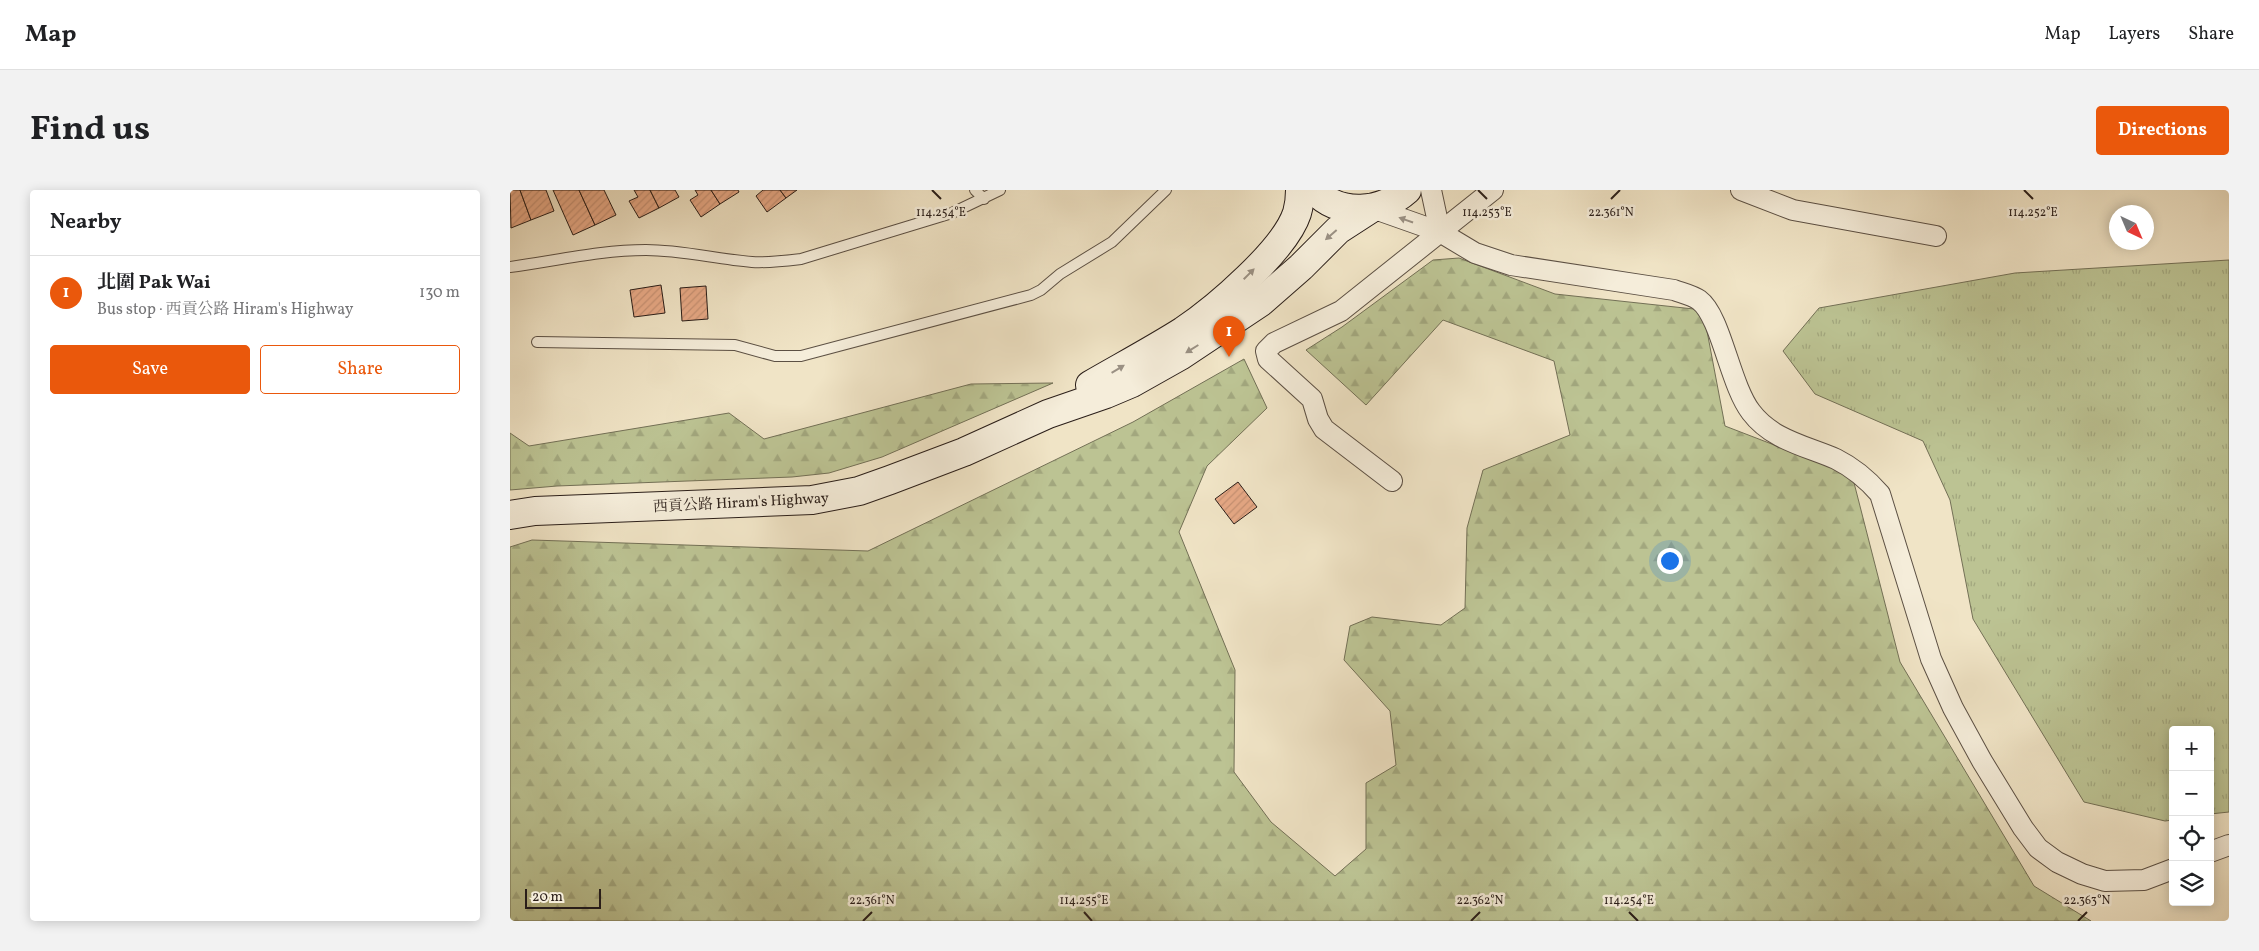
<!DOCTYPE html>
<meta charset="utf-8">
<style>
:root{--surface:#fff;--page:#f2f2f2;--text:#202124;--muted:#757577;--line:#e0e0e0;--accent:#ea580c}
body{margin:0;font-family:Vollkorn,"Noto Serif TC",serif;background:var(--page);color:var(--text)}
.controls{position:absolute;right:15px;bottom:15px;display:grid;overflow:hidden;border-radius:5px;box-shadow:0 2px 12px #0003}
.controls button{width:45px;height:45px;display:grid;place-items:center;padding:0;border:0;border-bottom:1px solid var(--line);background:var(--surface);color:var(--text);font:25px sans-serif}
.compass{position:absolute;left:1599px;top:15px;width:45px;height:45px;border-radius:50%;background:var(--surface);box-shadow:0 2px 12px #0003;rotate:136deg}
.scale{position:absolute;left:15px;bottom:12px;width:76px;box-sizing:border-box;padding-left:5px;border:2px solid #2a1e19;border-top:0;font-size:14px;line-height:18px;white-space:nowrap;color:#2a1e19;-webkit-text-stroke:4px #f5edda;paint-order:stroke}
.you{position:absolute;left:1159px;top:370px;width:18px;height:18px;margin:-12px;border:4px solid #fff;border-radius:50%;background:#1a73e8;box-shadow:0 0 0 8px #1a73e833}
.badge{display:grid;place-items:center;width:32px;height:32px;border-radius:50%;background:var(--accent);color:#fff;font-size:16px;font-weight:700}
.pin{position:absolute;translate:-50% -41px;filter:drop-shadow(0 1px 2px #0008)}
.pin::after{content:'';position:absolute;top:26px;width:18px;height:15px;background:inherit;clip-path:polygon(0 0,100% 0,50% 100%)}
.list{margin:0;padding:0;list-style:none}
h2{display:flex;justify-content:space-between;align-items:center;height:65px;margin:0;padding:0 20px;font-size:21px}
h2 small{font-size:16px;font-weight:400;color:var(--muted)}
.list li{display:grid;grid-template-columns:32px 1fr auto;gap:15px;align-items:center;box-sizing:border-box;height:75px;padding:0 20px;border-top:1px solid var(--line)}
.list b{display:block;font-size:19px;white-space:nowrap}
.list p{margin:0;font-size:16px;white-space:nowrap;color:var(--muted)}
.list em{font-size:16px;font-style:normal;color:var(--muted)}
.actions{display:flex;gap:10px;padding:15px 20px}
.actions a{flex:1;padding:11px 0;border:1px solid var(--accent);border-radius:5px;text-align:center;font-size:18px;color:var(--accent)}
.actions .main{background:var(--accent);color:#fff}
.icon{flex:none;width:28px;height:28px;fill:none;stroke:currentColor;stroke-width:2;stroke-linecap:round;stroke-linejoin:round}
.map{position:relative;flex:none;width:1719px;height:731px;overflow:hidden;border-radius:5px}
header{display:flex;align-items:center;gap:30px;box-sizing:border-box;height:70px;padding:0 25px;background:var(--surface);border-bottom:1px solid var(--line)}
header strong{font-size:24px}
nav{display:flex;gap:28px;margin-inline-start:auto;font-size:18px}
.intro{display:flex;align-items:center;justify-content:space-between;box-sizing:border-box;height:120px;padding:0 30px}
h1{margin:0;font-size:35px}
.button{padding:12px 22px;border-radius:5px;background:var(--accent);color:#fff;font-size:18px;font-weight:700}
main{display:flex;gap:30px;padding:0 30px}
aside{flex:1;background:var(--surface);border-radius:5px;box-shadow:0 2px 12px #0003}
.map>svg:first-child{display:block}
</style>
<header>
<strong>Map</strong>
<nav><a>Map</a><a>Layers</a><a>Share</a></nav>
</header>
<div class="intro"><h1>Find us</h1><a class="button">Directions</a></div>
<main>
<aside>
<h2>Nearby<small></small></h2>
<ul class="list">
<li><span class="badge">1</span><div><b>北圍 Pak Wai</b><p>Bus stop · 西貢公路 Hiram's Highway</p></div><em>130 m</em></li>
</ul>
<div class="actions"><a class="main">Save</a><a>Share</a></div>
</aside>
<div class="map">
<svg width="1719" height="731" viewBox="0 0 1719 731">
<defs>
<pattern id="grass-tufts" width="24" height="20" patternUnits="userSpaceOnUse" patternTransform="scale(1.25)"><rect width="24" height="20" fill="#bcc393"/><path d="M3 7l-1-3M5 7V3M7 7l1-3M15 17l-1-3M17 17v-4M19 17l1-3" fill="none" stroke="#a2a77e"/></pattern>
<pattern id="forest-firs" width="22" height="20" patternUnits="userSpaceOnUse" patternTransform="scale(1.25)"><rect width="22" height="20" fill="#bcc393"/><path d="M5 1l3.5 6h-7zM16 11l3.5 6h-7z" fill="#a2a77e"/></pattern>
<pattern id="building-hatch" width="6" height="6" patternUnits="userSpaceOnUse" patternTransform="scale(1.25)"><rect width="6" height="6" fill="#e7a986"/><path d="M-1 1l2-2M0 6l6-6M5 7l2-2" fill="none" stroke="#c69173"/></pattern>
</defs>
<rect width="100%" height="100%" fill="#f0e4c6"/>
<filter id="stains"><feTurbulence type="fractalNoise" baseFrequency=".004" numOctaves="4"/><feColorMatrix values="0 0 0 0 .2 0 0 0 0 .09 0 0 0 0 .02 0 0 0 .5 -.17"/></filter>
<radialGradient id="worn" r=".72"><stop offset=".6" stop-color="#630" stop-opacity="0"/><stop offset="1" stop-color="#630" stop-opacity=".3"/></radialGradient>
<!-- grass -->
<polygon fill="url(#grass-tufts)" stroke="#737056" points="1719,70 1719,622 1700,624 1700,540 1663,540 1663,630 1655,631 1574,612 1463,429 1440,310 1413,251 1305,204 1273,161 1309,118 1505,83"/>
<!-- forest -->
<g fill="url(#forest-firs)" stroke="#737056">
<polygon points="949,68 1045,104 1193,120 1215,236 1342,285 1390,472 1524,696 1581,731 0,731 0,357 22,350 358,361 623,232 734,169 757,218 697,276 669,342 725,480 724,582 761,632 825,686 856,659 856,593 886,575 880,521 834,470 840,436 862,427 931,435 955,418 957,338 973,280 1060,245 1044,171 933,130 856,215 796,160 832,137 923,70"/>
<polygon points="543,193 372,267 319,283 282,287 47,296 0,300 0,243 19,256 219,223 254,249 461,194"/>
</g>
<!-- building -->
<g fill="url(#building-hatch)" stroke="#2a1e19">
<polygon points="0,0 10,0 21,30 1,38"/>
<polygon points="10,0 36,0 44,21 21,30"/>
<polygon points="43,0 69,0 85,35 63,45"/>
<polygon points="69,0 94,0 106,25 85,35"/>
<polygon points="124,0 140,0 149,18 129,28 119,11 128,7"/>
<polygon points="140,0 165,0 169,7 149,18"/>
<polygon points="185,0 201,0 210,14 191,27 180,10 188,5"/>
<polygon points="201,0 228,0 229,2 210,14"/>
<polygon points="253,0 270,0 276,8 257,22 246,6"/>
<polygon points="270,0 287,0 276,8"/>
<polygon points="151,95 155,123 124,127 120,100"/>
<polygon points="196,96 198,129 172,131 170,98"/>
<polygon points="728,292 747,317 724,334 705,309"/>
</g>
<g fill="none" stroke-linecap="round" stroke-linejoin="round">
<!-- lane casing -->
<g stroke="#5c5044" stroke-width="12">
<g id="lane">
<polyline points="465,0 474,9"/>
<path d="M0,77C45,71 91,60 136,60C171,60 206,69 242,72C258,73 274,71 291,69L442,23L490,0"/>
<polyline points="27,152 225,155 265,166 291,166 521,105 531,100 550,84 602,52 656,0"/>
</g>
</g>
<!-- street casing -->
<g stroke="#5c5044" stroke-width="22">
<g id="street">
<polyline points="921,0 930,42"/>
<polyline points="1231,0 1283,20 1426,46"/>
<path d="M862,18L930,42L965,63L1001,75L1164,100C1172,103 1182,105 1189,110C1211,126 1220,195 1241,222C1262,250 1296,256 1326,269C1344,278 1357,289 1370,304L1421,469L1443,518L1472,571L1513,638L1528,658L1547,672L1572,684L1595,691L1634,690L1663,679"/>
<polyline points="882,291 814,239 808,229 802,209 758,169 756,161 764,153 831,121 983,0"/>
<polyline points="1700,662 1719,655"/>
</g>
</g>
<!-- secondary casing -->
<g stroke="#2a1e19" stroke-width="30">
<g id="secondary">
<path d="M804,0C830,27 871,23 897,0"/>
<path d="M580,195C611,177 643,160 673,141C706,119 775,60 787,23C789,16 790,7 790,0"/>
<polyline points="0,325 25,321 302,310 349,301 380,290 454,262 538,224 596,204 622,193 670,166 751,112 791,77 828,40 862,18"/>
</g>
</g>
<!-- lane -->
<use href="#lane" stroke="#f5edda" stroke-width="10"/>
<!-- street -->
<use href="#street" stroke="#f5edda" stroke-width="20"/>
<!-- secondary -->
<use href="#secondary" stroke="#f5edda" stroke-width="28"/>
</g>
<!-- one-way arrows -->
<defs><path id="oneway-solid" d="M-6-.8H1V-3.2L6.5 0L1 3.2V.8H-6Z" transform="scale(1.25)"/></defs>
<g fill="#9a9083">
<use href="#oneway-solid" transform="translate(896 30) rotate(-161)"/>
<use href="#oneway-solid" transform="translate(821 45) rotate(139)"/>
<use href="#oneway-solid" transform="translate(739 84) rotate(-45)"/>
<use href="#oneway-solid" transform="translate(682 159) rotate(148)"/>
<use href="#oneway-solid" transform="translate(608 179) rotate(-31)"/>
</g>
<!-- ticks -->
<path fill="none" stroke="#2a1e19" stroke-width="2" d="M422,0L431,9M968,0L977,9M1514,0L1523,9M1101,9L1110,0M574,722L582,731M1119,722L1128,731M353,731L362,722M961,731L970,722M1568,731L1577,722"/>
<g text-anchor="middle" stroke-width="5" stroke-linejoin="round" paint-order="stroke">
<!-- street labels -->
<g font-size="15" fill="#2a1e19" stroke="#f5edda">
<text transform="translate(231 312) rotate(-3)" y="5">西貢公路 Hiram's Highway</text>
</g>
</g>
<g font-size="12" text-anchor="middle" fill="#2a1e19" stroke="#f5edda" stroke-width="5" stroke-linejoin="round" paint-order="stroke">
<text x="1101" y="26">22.361°N</text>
<text x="431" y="26">114.254°E</text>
<text x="977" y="26">114.253°E</text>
<text x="1523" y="26">114.252°E</text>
<text x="574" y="714">114.255°E</text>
<text x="1119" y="714">114.254°E</text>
<text x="362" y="714">22.361°N</text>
<text x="970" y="714">22.362°N</text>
<text x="1577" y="714">22.363°N</text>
</g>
<rect width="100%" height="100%" filter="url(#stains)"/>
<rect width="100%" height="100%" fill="url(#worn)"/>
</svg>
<div class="controls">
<button>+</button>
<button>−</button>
<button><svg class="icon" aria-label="locate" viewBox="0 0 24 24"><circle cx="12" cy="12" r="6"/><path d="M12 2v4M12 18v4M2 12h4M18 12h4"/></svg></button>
<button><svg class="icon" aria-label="layers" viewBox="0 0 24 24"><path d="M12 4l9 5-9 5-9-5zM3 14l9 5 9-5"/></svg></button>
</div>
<svg class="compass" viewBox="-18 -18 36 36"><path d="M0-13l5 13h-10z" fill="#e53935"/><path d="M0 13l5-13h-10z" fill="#757577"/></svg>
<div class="scale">20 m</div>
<div class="you"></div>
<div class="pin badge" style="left:719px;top:167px">1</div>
</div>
</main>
